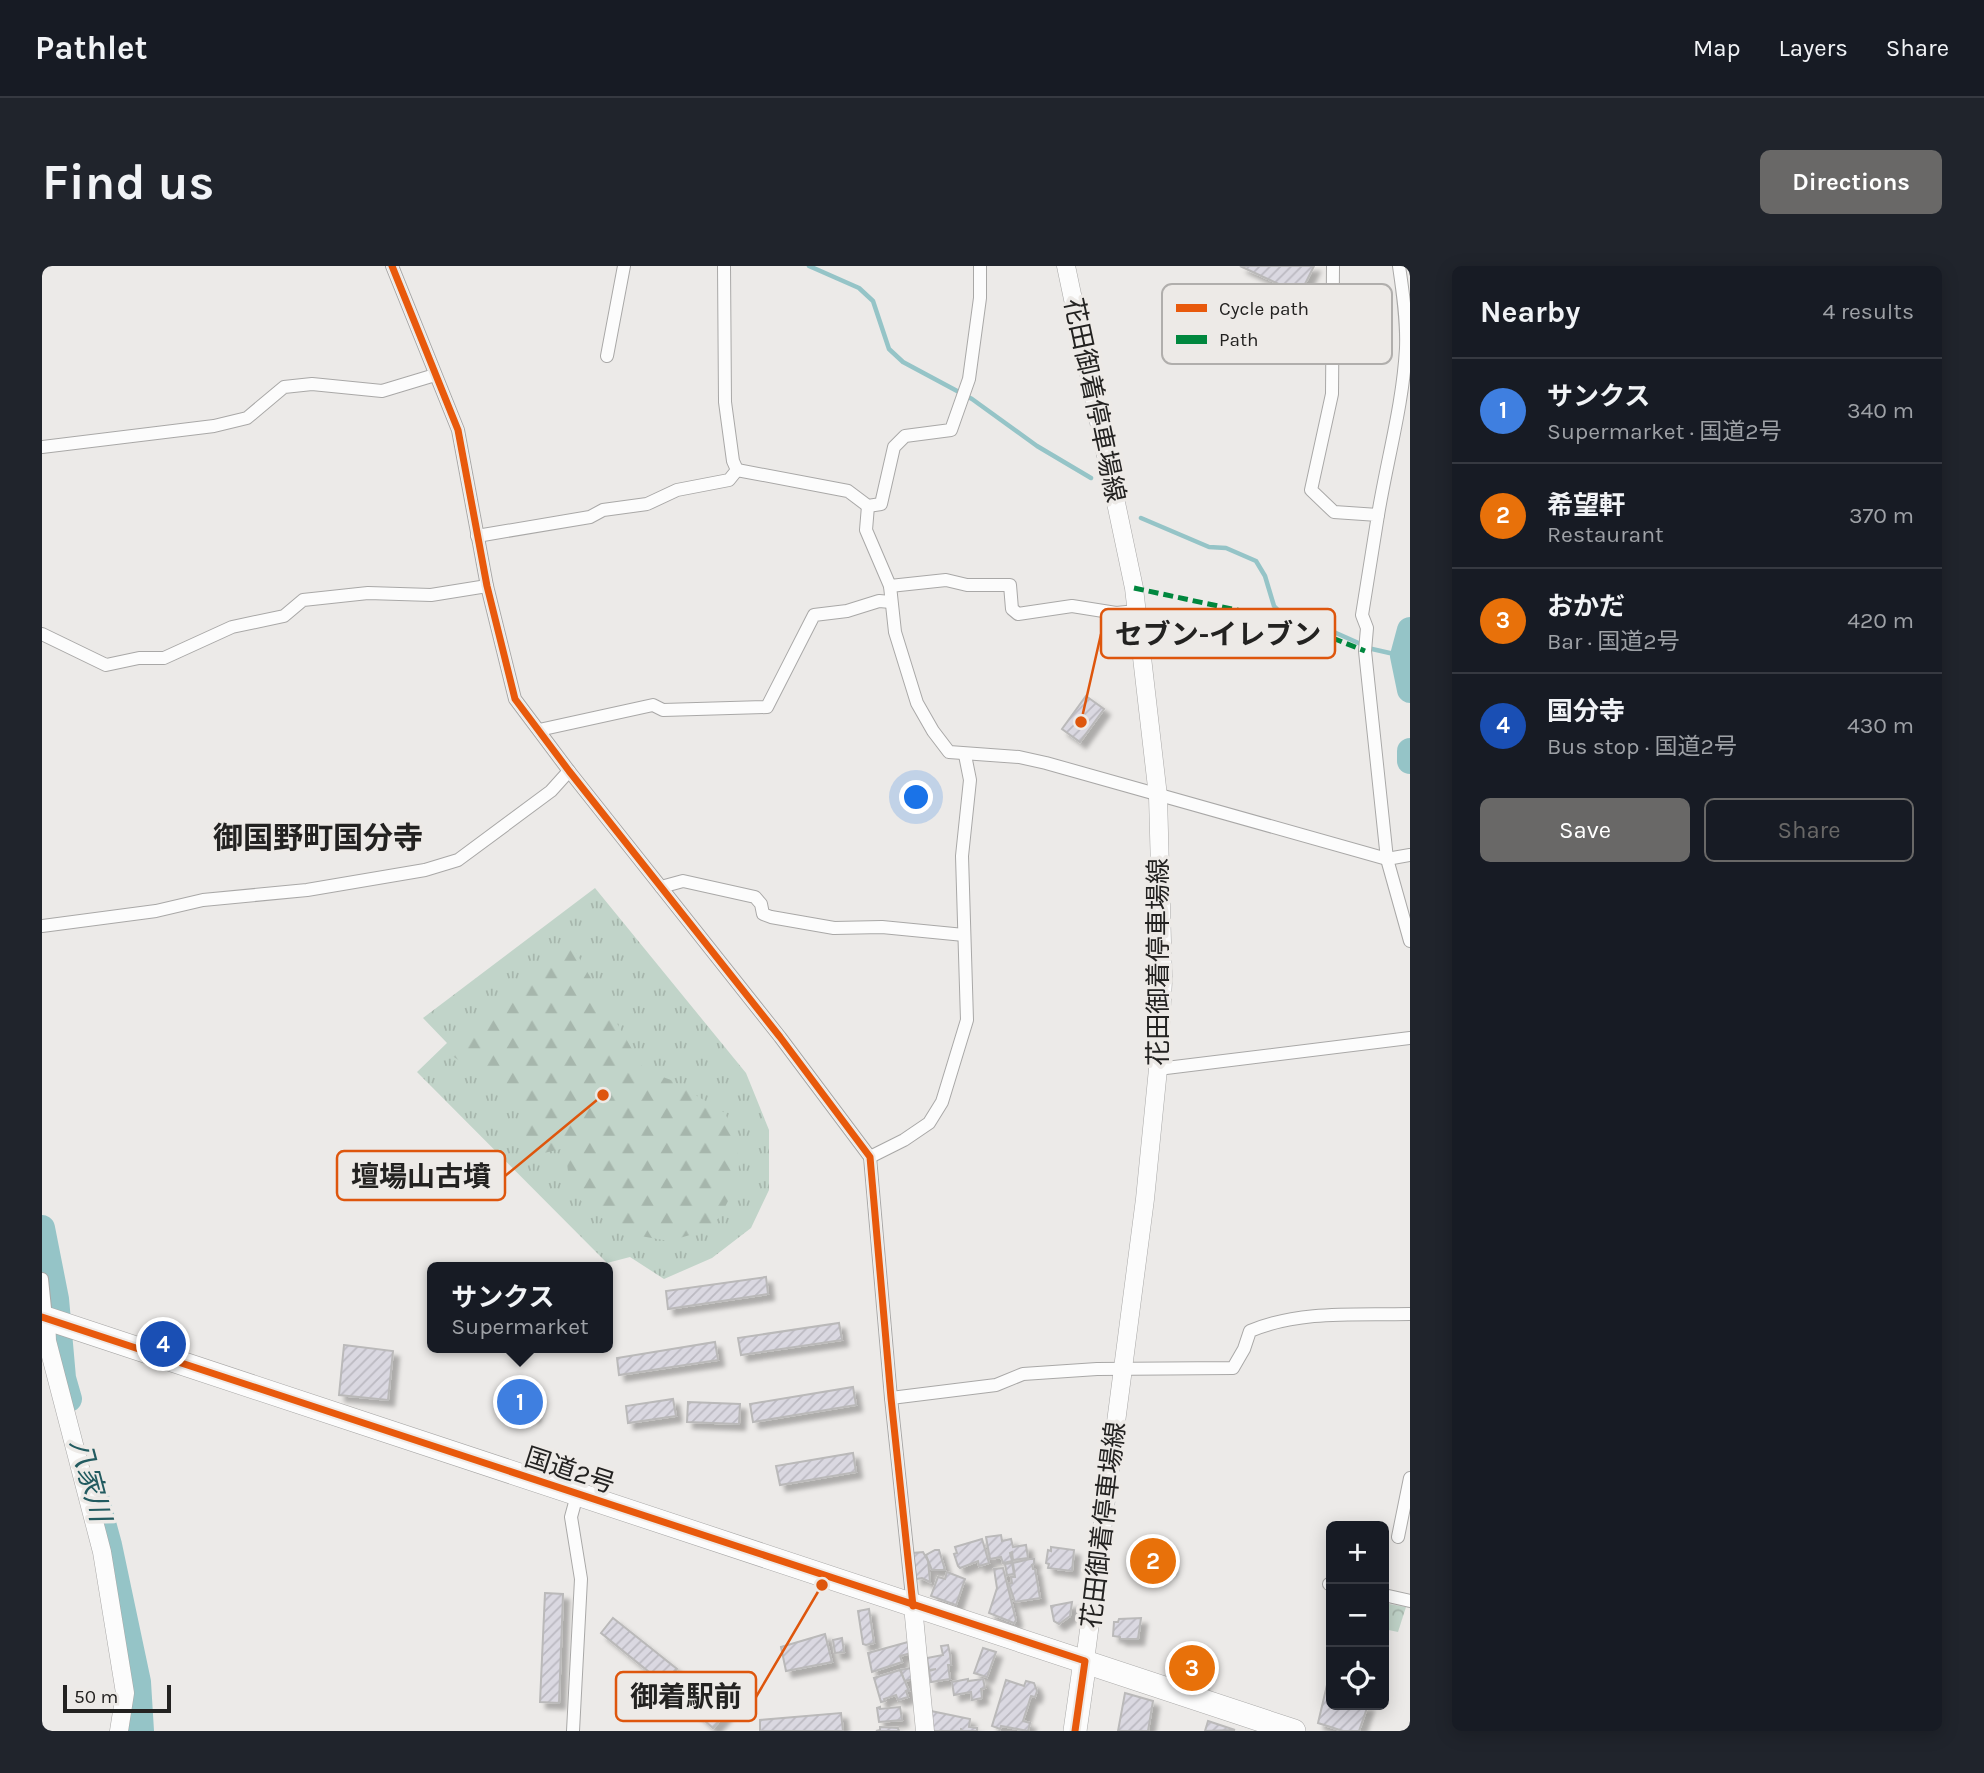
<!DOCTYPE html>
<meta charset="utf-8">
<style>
:root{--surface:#171b24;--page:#20242c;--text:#f1f3f6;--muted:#9ea1a6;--line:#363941;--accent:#696867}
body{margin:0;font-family:Karla,"Noto Sans JP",sans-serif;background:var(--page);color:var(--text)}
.controls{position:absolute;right:21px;bottom:21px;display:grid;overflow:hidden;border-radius:10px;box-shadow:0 4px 18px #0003}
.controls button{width:63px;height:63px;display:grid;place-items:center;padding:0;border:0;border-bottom:2px solid var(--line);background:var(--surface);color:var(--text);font:35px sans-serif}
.scale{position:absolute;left:21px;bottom:18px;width:108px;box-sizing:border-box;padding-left:7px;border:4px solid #232221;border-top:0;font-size:19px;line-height:24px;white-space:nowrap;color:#232221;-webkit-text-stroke:5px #edeae7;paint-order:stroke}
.you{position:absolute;left:875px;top:532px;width:24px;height:24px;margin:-18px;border:5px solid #fff;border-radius:50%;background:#1a73e8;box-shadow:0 0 0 10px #1a73e833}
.badge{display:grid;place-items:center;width:46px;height:46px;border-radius:50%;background:var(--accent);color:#fff;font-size:23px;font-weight:700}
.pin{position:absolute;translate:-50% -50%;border:4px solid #fff;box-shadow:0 2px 7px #0006}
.popup{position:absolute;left:385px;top:996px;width:186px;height:91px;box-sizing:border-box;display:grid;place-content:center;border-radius:10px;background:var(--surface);filter:drop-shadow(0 2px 5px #0005);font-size:23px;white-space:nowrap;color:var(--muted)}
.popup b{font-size:26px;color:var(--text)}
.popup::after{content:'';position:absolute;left:50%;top:100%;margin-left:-14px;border:14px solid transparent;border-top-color:var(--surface)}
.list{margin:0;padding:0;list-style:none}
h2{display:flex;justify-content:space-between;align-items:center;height:91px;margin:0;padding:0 28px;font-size:30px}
h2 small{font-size:23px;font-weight:400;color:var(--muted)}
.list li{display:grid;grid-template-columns:46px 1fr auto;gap:21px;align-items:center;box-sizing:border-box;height:105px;padding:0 28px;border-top:2px solid var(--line)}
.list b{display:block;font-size:26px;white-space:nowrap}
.list p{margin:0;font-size:23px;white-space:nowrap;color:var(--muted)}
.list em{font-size:23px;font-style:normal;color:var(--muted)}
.actions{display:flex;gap:14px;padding:21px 28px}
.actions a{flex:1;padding:16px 0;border:2px solid var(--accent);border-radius:10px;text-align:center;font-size:24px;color:var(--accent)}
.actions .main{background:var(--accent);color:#fff}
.icon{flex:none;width:38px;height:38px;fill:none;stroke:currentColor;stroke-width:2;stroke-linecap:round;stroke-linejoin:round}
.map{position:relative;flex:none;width:1368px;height:1465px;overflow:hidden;border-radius:10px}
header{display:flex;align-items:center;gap:42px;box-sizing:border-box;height:98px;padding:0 35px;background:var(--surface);border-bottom:2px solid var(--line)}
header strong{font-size:33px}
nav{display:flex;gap:38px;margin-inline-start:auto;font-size:24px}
.intro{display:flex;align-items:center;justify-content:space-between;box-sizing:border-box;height:168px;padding:0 42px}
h1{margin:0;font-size:49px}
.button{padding:18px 32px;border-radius:10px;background:var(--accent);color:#fff;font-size:24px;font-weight:700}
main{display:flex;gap:42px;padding:0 42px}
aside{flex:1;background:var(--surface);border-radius:10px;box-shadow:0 4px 18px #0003}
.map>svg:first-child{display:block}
</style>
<header>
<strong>Pathlet</strong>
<nav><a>Map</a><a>Layers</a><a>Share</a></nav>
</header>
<div class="intro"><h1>Find us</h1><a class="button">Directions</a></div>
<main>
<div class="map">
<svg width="1368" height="1465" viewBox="0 0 1368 1465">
<defs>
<pattern id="grass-tufts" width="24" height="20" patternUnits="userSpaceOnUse" patternTransform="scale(1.75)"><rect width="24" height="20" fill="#c1d4c9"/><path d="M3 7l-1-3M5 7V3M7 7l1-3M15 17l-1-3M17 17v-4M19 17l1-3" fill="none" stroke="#a6b6ac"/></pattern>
<pattern id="forest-firs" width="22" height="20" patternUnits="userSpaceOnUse" patternTransform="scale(1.75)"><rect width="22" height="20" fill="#c1d4c9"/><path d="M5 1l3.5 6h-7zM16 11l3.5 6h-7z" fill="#a6b6ac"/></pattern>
<pattern id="park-crowns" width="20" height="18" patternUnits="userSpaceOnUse" patternTransform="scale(1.75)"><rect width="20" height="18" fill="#c1d4c9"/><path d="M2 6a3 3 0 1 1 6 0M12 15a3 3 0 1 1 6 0" fill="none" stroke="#a6b6ac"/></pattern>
<pattern id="building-hatch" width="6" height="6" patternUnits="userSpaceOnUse" patternTransform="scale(1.75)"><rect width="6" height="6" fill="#dad8e1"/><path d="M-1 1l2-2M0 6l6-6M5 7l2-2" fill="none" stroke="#bbb9c1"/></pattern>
<filter id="shadow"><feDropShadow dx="6" dy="6" stdDeviation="2" flood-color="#0004"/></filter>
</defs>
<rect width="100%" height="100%" fill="#eceae8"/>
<!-- grass -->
<polygon fill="url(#grass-tufts)" points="553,622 704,807 727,864 727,924 709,962 670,992 622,1013 588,991 565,997 375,806 405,777 381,752"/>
<!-- forest -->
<polygon fill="url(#forest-firs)" points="528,676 602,804 629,814 683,847 694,871 697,897 696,915 678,951 662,965 627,975 587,968 544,943 527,913 523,882 502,887 479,865 492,845 409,789"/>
<!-- park -->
<polygon fill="url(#park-crowns)" points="1342,1337 1364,1341 1356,1366 1342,1363"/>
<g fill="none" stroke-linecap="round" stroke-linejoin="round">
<!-- stream -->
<g stroke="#95c4c7" stroke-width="4.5">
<polyline points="767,0 817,22 831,35 847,83 861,96 930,133 995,180 1049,212"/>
<polyline points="1099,252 1167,281 1184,282 1214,295 1223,310 1232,340 1246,354 1294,367 1330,383 1361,390"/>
</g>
<!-- river -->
<g stroke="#95c4c7" stroke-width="26">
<polyline points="1368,364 1361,390 1368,424"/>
<polyline points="1368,485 1368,495"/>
<polyline points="0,962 14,1033 21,1112 27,1133"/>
<polyline points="54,1231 67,1279 96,1416 99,1465"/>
</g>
</g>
<!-- building -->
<g fill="url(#building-hatch)" stroke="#bab9b9" stroke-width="2" filter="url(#shadow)">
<polygon points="1198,0 1272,0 1258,28"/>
<polygon points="1044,430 1062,443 1038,476 1020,463"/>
<polygon points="724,1011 726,1028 626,1043 624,1025"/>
<polygon points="797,1057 800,1074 699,1089 696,1072"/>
<polygon points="673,1076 676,1094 577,1109 575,1092"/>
<polygon points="302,1079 351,1085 346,1134 297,1129"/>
<polygon points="459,1119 497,1131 491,1150 453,1139"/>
<polygon points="811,1121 814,1139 711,1156 708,1138"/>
<polygon points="631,1133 634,1150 586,1157 584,1140"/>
<polygon points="646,1136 698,1138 697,1158 645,1156"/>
<polygon points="811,1187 814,1206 738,1219 734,1200"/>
<polygon points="959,1269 960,1275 969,1273 971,1281 984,1279 986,1292 971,1294 970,1286 968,1287 970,1295 961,1297 959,1291 948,1293 944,1271"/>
<polygon points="940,1273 947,1297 937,1300 936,1295 918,1302 916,1300 912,1288 915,1287 913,1281"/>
<polygon points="1009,1281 1032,1284 1030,1305 1006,1302 1007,1298 1004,1297 1006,1284 1009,1285"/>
<polygon points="893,1284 897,1284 903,1304 890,1304 884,1289"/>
<polygon points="1127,1284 1128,1303 1095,1306 1093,1287"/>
<polygon points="881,1286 886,1295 888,1316 880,1312 874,1313 871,1287"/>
<polygon points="988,1293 992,1293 992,1298 990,1299 991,1303 993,1303 998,1332 973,1336 967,1318 970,1317 969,1311 973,1311 971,1297"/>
<polygon points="970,1297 972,1308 965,1309 963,1298"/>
<polygon points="961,1302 974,1354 972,1357 947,1347 955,1322 952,1303"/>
<polygon points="905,1306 923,1313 914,1339 889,1330 896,1311 903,1313"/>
<polygon points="503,1327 521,1328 517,1437 498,1436"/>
<polygon points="1030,1336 1028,1350 1017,1358 1012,1355 1009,1340"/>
<polygon points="827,1343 832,1377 824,1379 821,1378 816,1345"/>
<polygon points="571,1352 635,1403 622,1418 559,1367"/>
<polygon points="1099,1352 1096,1373 1078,1373 1078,1371 1071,1370 1072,1356 1076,1356 1077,1353"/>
<polygon points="783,1368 790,1396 744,1405 739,1381"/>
<polygon points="800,1372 802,1386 793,1387 791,1374"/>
<polygon points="866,1376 869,1387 858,1390 860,1396 830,1406 826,1387"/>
<polygon points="906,1379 908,1388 909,1399 906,1399 908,1413 889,1416 887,1405 894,1403 887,1404 885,1392 901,1389 899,1380"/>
<polygon points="941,1382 954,1386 945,1411 932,1407"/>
<polygon points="1141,1387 1165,1390 1159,1421 1134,1414"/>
<polygon points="869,1402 872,1413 862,1415 859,1404"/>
<polygon points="1289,1402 1289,1439 1326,1439 1317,1465 1301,1465 1276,1457"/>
<polygon points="858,1404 867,1425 864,1425 866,1431 856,1434 854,1429 842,1433 843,1435 839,1436 832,1412"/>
<polygon points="638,1408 684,1448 671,1462 626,1422"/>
<polygon points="926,1413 926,1415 941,1413 943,1422 939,1423 940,1432 930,1434 929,1426 912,1429 910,1416"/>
<polygon points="964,1414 982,1420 984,1415 992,1417 995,1425 993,1431 989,1430 981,1455 988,1457 986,1465 959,1460 958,1463 950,1460"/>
<polygon points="1083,1427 1111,1435 1106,1465 1076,1465"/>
<polygon points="838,1441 838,1443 858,1441 860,1454 837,1456 835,1442"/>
<polygon points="889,1445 928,1453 927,1461 935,1462 935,1465 919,1465 919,1462 919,1465 889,1465"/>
<polygon points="799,1447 801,1465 718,1465 718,1454"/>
<polygon points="1166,1455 1193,1464 1163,1465"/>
<polygon points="838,1461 856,1462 857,1465 834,1465 838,1464"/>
</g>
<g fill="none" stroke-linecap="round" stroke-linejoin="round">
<!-- street casing -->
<g stroke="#a9a8a7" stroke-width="14">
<g id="street">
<polyline points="350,0 416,164 445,320 473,433 527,505 738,771 828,891 849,1132 871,1340"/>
<polyline points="682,0 683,136 691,195 695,204"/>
<polyline points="1291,0 1290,128 1269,224 1292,246 1336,249 1320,349 1325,362 1323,385 1345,593 1368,675"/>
<polyline points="565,90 582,0"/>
<polyline points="0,181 172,160 205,152 242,121 270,118 340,125 393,109"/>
<polyline points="695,204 806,225 826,240 839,238 852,181 863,170 909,164 927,113 938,32 938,0"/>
<polyline points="826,240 824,264 848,320 853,366 875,437 891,465 907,486 977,491 1004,497 1345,593 1368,589"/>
<path d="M1336,249C1345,194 1361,138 1364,82C1365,55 1361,27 1357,0"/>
<polyline points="435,270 548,251 561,244 605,238 635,224 687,214 695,204"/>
<polyline points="848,320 904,314 925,319 968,319 970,343 976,348 1030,340 1074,347 1095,345"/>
<polyline points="0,368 64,399 97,392 122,392 190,361 242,350 261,334 326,327 389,329 445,320"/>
<polyline points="497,464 611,439 621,444 725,441 772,349 805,345 837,335 849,336"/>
<polyline points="619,621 641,615 713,631 719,638 721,648 729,651 792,662 840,661 922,669"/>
<polyline points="0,660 114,645 161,634 265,624 383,604 416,594 509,525 527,505"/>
<polyline points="1116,803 1368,772"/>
<polyline points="828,891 862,874 887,857 900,836 925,754 920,590 928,514 923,489"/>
<polyline points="0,1013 4,1052"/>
<path d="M849,1132L954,1119L981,1108L1055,1103L1191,1102L1202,1083L1208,1065C1258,1044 1315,1049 1368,1048"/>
<polyline points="1356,1271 1368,1212"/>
<polyline points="1287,1318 1289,1318"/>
<polyline points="1342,1329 1368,1335"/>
<polyline points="531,1465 539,1313 529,1251 535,1229"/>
</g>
</g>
<!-- secondary casing -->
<g stroke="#a9a8a7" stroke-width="19">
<g id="secondary">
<polyline points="1024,0 1092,322 1116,530 1121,714 1116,803 1103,933 1043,1395"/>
<polyline points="4,1052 5,1075 60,1286 83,1427 77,1465"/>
<polyline points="871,1340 883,1465"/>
</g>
</g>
<!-- highway casing -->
<g stroke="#a9a8a7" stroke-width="24">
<g id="highway">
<polyline points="0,1051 1252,1465"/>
<polyline points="1033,1465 1043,1395"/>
</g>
</g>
<!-- street -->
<use href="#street" stroke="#fcfcfc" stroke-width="12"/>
<!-- secondary -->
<use href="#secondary" stroke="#fcfcfc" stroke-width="18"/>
<!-- highway -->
<use href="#highway" stroke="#fcfcfc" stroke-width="23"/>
<!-- quiet -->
<polyline stroke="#00873e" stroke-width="5" stroke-dasharray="10 5" stroke-linecap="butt" points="1092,322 1218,349 1239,370 1293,373 1323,385"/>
<!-- cycleway casing -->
<g stroke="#edeae7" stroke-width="11">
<g id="cycleway">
<polyline points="350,0 416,164 445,320 473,433 527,505 738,771 828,891 849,1132 871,1340"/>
<polyline points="0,1051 1043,1395 1033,1465"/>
</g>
</g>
<!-- cycleway -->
<use href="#cycleway" stroke="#e8590c" stroke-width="7"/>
</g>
<g text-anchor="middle" stroke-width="7" stroke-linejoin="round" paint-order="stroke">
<!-- street labels -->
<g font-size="26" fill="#232221" stroke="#edeae7">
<text transform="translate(1053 134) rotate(78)" y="9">花田御着停車場線</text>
<text transform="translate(1116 696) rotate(-90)" y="9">花田御着停車場線</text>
<text transform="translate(528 1204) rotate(18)" y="9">国道2号</text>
<text transform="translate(1061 1259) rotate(-83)" y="9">花田御着停車場線</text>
</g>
<!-- water labels -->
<g font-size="28" font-style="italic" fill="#225b60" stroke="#edeae7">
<text transform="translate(49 1214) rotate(75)" y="10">八家川</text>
</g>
<!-- quarter labels -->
<g font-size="30" font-weight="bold" fill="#232221" stroke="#edeae7">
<text x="276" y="582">御国野町国分寺</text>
</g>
</g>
<!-- legend -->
<rect x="1120" y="18" width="230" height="80" rx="10" fill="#edeae7" stroke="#b0aeac" stroke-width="2"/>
<rect x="1134" y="38" width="31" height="8" fill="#e8590c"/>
<rect x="1134" y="69" width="31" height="9" fill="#00873e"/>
<g font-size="19" fill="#232221">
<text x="1177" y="49">Cycle path</text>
<text x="1177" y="80">Path</text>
</g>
<!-- callouts -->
<path fill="none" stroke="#de560d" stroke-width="2.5" d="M1039 456L1059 368M561 829L463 910M780 1319L714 1431"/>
<g fill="#de560d" stroke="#edeae7" stroke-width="2.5">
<circle cx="1039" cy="456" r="7"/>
<circle cx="561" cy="829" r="7"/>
<circle cx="780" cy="1319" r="7"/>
</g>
<g fill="#edeae7" stroke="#de560d" stroke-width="2.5">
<rect x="1059" y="343" width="234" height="49" rx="7"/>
<rect x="295" y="885" width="168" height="49" rx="7"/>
<rect x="574" y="1406" width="140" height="49" rx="7"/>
</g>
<g font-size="28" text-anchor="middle" font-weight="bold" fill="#232221">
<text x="1176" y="378">セブン-イレブン</text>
<text x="379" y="920">壇場山古墳</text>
<text x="644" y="1440">御着駅前</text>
</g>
</svg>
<div class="controls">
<button>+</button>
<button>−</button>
<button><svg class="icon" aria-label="locate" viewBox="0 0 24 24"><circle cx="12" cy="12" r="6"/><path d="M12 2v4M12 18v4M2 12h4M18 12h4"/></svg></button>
</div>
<div class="scale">50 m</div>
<div class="you"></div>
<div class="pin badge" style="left:478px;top:1136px;background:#3f7fe0">1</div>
<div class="popup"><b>サンクス</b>Supermarket</div>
<div class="pin badge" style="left:1111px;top:1295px;background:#e8710a">2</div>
<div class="pin badge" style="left:1150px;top:1402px;background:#e8710a">3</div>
<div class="pin badge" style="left:121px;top:1078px;background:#1a4fb4">4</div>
</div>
<aside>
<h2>Nearby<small>4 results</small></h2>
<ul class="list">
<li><span class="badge" style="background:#3f7fe0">1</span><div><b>サンクス</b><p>Supermarket · 国道2号</p></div><em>340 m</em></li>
<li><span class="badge" style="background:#e8710a">2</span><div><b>希望軒</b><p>Restaurant</p></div><em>370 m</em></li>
<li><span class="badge" style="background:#e8710a">3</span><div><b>おかだ</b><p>Bar · 国道2号</p></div><em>420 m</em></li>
<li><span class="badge" style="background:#1a4fb4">4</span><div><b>国分寺</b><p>Bus stop · 国道2号</p></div><em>430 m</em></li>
</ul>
<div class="actions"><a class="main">Save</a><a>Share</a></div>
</aside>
</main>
